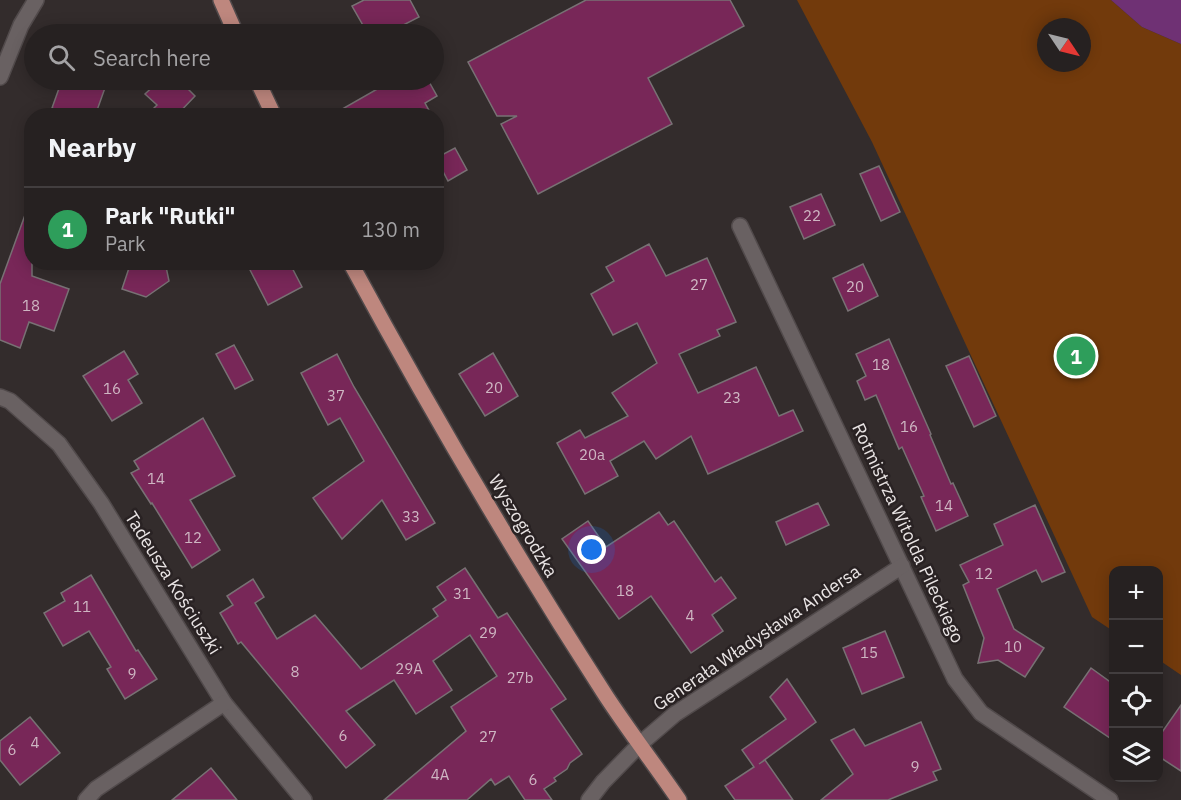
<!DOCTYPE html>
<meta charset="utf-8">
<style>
:root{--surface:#262121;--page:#322e2e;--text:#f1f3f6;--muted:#a4a3a5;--line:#423e3f;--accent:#b45309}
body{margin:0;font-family:"IBM Plex Sans",sans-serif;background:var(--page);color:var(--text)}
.controls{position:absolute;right:18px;bottom:18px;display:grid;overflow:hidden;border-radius:12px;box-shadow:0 3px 15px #0003}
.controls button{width:54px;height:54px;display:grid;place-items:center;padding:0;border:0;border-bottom:2px solid var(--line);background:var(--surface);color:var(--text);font:30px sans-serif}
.compass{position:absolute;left:1037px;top:18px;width:54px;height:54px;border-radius:50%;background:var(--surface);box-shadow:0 3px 15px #0003;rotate:125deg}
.you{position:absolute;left:592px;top:550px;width:21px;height:21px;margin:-15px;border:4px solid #fff;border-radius:50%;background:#1a73e8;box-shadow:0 0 0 9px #1a73e833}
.badge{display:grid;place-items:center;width:39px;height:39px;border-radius:50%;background:var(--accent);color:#fff;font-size:20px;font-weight:700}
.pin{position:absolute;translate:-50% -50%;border:3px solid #fff;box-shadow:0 2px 6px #0006}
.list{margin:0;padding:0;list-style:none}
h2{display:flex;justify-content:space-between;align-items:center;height:78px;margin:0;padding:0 24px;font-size:26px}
h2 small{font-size:20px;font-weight:400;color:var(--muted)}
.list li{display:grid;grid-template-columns:39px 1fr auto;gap:18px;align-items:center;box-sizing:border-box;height:84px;padding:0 24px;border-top:2px solid var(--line)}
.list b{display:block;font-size:22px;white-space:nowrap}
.list p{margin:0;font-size:20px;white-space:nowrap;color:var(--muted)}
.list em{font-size:20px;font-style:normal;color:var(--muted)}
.icon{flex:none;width:33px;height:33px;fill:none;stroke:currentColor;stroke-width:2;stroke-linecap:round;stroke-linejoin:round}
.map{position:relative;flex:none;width:1181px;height:800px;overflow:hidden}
.search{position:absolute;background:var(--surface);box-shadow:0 3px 15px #0003;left:24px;top:24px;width:420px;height:66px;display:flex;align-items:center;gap:15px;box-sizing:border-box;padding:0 21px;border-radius:33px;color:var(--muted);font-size:22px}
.panel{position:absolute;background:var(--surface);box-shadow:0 3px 15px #0003;left:24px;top:108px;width:420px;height:162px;border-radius:24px}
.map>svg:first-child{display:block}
</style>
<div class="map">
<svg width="1181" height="800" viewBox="0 0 1181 800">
<rect width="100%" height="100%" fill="#332c2c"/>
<!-- green -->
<path fill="#723a0c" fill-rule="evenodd" d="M797,0H1111L1142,27L1181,44V675L1159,660L1158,570H1114L1113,631L1092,617L872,142ZM1046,27H1082V63H1046Z"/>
<!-- water -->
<polygon fill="#6f3174" points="1111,0 1181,0 1181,44 1142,27"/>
<!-- building -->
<g fill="#782758" stroke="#787174" stroke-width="1.5">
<polygon points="364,0 410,0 419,17 386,34 368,34 352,6"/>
<polygon points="586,0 730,0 744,26 648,78 672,124 538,194 501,124 517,116 497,116 468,62"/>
<polygon points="62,80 92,80 106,85 95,116 75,116 52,108"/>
<polygon points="160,80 179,80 195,96 176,116 146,116 157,105 145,94"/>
<polygon points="393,80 428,80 437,96 425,103 432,116 330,116"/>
<polygon points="455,148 467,170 448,181 436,158"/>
<polygon points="879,166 900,212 881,221 860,174"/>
<polygon points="821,194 835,225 804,239 790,207"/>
<polygon points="29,204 32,205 32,276 69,289 54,331 29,322 20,348 0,340 0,284"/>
<polygon points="649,244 666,276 707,258 736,322 717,330 720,336 679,354 698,393 756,367 779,416 793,410 803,431 708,474 691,436 656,459 644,441 610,461 618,476 585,494 557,443 580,430 585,438 628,416 612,393 657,363 637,323 613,335 591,294 614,281 606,267"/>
<polygon points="131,262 165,262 169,281 146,297 122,289"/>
<polygon points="246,262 289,262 302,287 268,305"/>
<polygon points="863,264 878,296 848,311 833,278"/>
<polygon points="889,339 931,434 930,435 951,484 953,483 968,516 936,531 921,497 924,496 902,447 899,449 876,395 865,400 857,381 866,376 856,354"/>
<polygon points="234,345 253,380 235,389 216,354"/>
<polygon points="124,351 138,374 128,380 142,403 112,421 83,376"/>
<polygon points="493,353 518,396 485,416 459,374"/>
<polygon points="337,354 354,387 435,523 406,540 382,500 342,539 313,498 364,461 340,418 328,425 301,373"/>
<polygon points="969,356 996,416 974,427 946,366"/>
<polygon points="203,418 235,476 190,500 220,550 192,568 152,503 151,504 131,473 139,469 134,461"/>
<polygon points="818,503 829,525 786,545 776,522"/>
<polygon points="1035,505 1065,572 1042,582 1036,570 997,589 1014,629 1044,648 1025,677 998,660 978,663 984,638 963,585 969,582 960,565 1003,545 994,524"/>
<polygon points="659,512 668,525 674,521 715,582 721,577 736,598 712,615 723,631 691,653 651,596 619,619 562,539 588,521 606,547"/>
<polygon points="465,568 498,618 507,613 566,699 551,709 582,754 570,763 567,769 554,778 556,781 544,789 552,800 525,800 509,776 495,785 491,779 467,800 384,800 466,731 451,707 497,676 470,635 433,661 452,690 416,714 394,680 346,711 375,745 346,768 241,642 238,644 220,613 233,605 227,596 253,579 264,597 255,603 277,639 315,615 361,669 438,616 433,609 446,600 437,587"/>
<polygon points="91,575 136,651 138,650 157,679 125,699 107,669 111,667 89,631 63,646 44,613 65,601 61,593"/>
<polygon points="885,631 904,677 862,694 843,648"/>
<polygon points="1091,668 1113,684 1113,740 1064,707"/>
<polygon points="787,679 816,722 759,764 765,760 793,800 735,800 725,786 754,767 742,750 786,719 770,697"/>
<polygon points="1181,705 1181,771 1158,756 1158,738"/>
<polygon points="30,717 60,753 20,785 0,760 0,741"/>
<polygon points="921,722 941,769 933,772 937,780 888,800 821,800 853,774 831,740 854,729 865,746"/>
<polygon points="211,768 237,800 172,800"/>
</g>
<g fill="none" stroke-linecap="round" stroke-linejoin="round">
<!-- minor casing -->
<g stroke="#514a4b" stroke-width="18">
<g id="minor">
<polyline points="0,77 21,25 36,0"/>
<polyline points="740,226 955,679 981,713 1110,800"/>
<polyline points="0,397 10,401 59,444 101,503 224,703 304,800"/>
<polyline points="86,800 96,789 224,703"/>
<polyline points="589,800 603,782 640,744 675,714 902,566"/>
</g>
</g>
<!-- major casing -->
<g stroke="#514a4b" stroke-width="18">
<g id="major">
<polyline points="221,0 236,34"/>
<polyline points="257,80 274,116"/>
<path d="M350,262C430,410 515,555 606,696C629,731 655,765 679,800"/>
</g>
</g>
<!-- minor -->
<use href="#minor" stroke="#696162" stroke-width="15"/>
<!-- major -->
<use href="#major" stroke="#be877e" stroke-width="15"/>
</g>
<g text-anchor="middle" stroke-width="5" stroke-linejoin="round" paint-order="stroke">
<!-- number labels -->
<g font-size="15" fill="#ceb6c2">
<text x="812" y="221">22</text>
<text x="699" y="290">27</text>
<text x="855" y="292">20</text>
<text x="31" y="311">18</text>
<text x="881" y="370">18</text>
<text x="494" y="393">20</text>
<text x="112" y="394">16</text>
<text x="336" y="401">37</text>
<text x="732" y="403">23</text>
<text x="909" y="432">16</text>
<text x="592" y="460">20a</text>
<text x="156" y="484">14</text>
<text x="944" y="511">14</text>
<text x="411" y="522">33</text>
<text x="193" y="543">12</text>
<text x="984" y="579">12</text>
<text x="625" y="596">18</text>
<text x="462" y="599">31</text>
<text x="82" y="612">11</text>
<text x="690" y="621">4</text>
<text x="488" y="638">29</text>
<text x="1013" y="652">10</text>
<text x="869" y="658">15</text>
<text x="409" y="674">29A</text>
<text x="295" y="677">8</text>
<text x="132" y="679">9</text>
<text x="520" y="683">27b</text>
<text x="343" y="741">6</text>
<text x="488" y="742">27</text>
<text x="35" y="748">4</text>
<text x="12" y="755">6</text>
<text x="915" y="772">9</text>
<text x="440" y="780">4A</text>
<text x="533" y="785">6</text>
</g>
<!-- street labels -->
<g font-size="18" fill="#eae5e5" stroke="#292223">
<text transform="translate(523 526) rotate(59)" y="6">Wyszogrodzka</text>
<text transform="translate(908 533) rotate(65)" y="6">Rotmistrza Witolda Pileckiego</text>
<text transform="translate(173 583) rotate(58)" y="6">Tadeusza Kościuszki</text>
<text transform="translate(757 638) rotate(-34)" y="6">Generała Władysława Andersa</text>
</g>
</g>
</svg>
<div class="controls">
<button>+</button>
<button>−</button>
<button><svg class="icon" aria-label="locate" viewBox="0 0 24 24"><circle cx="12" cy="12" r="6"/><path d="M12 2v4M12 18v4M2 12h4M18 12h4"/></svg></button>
<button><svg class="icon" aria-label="layers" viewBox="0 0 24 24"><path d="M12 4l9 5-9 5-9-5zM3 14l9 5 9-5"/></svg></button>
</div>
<svg class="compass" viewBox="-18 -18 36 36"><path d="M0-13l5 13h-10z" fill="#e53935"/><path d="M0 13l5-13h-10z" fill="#a4a3a5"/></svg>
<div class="you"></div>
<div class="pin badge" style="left:1076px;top:356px;background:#2e9e5b">1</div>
<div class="search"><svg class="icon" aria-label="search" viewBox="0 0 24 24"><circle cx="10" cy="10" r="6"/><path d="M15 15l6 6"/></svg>Search here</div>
<section class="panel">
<h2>Nearby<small></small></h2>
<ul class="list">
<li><span class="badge" style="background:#2e9e5b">1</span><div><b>Park &quot;Rutki&quot;</b><p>Park</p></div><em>130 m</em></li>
</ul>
</section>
</div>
